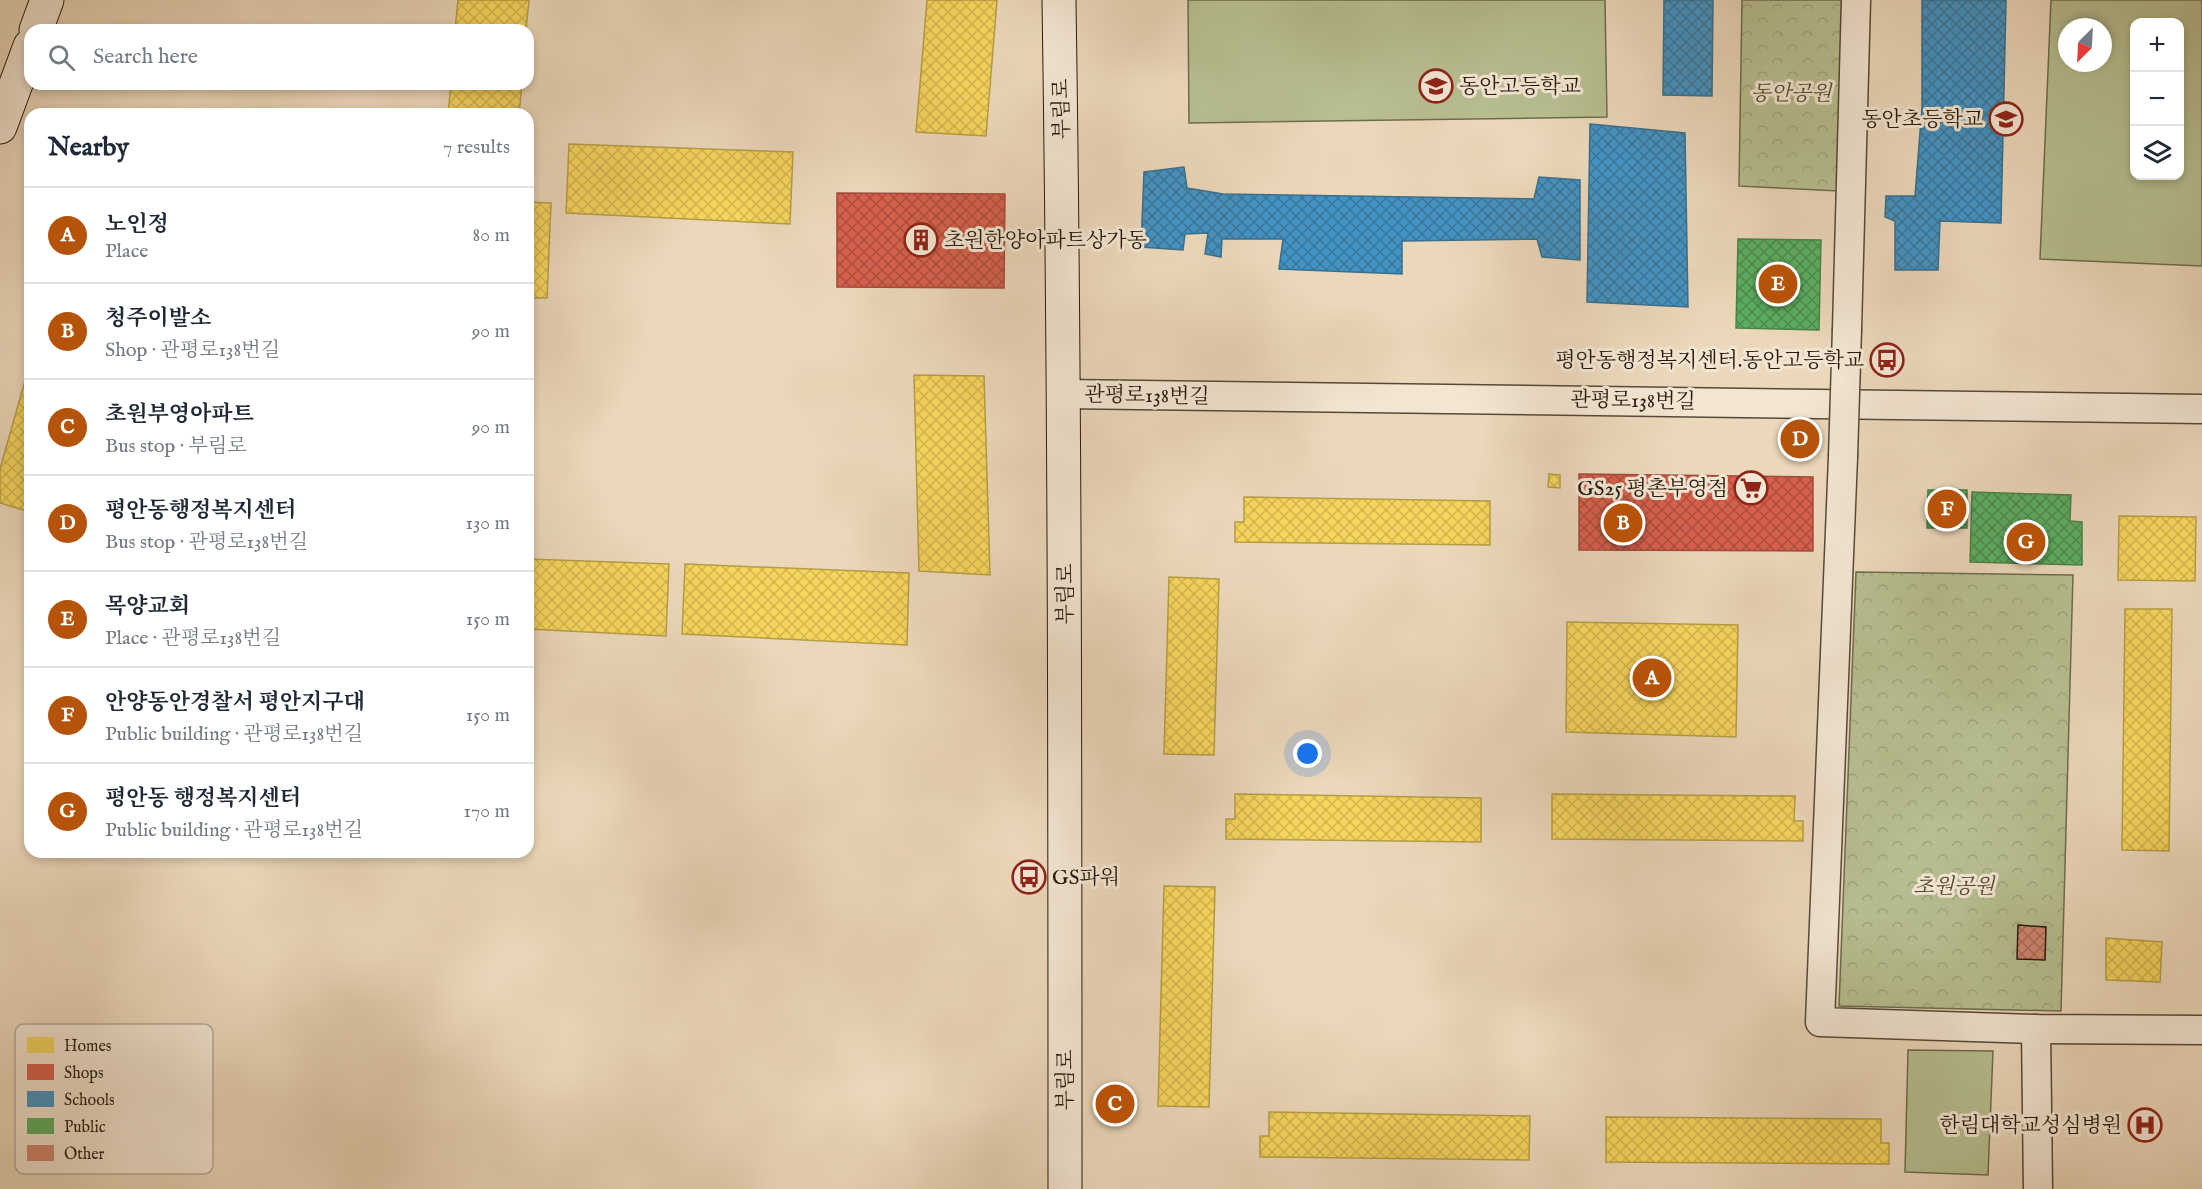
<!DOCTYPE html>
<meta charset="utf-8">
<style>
:root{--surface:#fff;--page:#f6f6f7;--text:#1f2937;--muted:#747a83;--line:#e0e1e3;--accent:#b45309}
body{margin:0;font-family:"IM FELL English","Noto Serif KR",serif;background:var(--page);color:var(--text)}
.controls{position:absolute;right:18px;top:18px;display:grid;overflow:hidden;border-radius:12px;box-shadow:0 3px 9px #0003}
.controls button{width:54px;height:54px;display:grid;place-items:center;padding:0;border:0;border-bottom:2px solid var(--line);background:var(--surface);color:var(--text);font:30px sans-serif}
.compass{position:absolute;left:2058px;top:18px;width:54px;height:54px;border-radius:50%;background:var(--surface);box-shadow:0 3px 9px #0003;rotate:204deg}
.you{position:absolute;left:1308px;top:754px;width:21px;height:21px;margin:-15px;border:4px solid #fff;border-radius:50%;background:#1a73e8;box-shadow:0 0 0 9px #1a73e833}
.badge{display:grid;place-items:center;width:39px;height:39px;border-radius:50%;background:var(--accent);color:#fff;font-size:20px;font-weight:700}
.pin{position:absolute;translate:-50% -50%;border:3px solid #fff;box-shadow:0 2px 6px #0006}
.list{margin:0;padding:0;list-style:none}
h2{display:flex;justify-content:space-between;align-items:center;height:78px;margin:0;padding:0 24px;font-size:26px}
h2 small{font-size:20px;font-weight:400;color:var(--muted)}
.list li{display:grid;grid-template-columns:39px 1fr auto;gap:18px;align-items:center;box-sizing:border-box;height:96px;padding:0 24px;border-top:2px solid var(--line)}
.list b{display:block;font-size:22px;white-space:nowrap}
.list p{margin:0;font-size:20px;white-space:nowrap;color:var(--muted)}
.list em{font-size:20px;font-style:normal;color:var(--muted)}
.icon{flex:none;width:33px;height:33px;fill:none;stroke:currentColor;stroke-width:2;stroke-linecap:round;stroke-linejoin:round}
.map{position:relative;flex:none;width:2202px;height:1189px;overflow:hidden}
.search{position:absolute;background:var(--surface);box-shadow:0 3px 9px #0003;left:24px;top:24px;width:510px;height:66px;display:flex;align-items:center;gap:15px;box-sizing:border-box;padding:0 21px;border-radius:18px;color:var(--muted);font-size:22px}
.panel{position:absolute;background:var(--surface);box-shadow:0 3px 9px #0003;left:24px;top:108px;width:510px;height:750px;border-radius:18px}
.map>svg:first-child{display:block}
</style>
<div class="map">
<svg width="2202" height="1189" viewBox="0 0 2202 1189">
<defs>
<pattern id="park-crowns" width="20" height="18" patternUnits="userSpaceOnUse" patternTransform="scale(1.5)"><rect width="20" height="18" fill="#b7be90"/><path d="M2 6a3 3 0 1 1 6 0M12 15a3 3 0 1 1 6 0" fill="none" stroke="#9da37b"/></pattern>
<pattern id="homes-cross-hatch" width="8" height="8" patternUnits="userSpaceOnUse" patternTransform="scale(1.5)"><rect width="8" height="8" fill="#f6d55c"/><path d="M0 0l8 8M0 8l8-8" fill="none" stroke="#d3b64f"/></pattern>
<pattern id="shops-cross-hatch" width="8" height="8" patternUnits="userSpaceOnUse" patternTransform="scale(1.5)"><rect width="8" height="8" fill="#d6604d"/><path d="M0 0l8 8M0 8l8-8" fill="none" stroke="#ad4e3e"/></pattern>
<pattern id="schools-cross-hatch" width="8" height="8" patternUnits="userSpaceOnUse" patternTransform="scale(1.5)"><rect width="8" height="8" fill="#4393c3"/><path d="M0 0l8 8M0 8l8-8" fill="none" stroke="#38779d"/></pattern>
<pattern id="public-cross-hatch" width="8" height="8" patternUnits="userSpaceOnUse" patternTransform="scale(1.5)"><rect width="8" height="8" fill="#5aae61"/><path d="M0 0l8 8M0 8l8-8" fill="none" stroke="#4a8d4e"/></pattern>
<pattern id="building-cross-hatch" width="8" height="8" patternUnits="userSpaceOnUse" patternTransform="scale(1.5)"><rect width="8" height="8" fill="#d28670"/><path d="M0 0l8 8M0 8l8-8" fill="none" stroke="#aa6d5a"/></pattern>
</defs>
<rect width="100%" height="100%" fill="#ebd7ba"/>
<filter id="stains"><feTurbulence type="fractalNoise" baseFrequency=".00333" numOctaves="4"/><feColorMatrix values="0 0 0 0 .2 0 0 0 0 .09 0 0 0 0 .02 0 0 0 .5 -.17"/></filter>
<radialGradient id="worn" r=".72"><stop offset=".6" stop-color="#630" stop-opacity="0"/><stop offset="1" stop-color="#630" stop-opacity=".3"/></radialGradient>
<!-- park -->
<g fill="url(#park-crowns)" stroke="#6e6c4e" stroke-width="1.5">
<polygon points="1742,0 1844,0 1839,191 1739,186"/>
<polygon points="1856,572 2073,575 2061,1011 1839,1006"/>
</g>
<!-- garden -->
<g fill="#b7be90" stroke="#6e6c4e" stroke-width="1.5" fill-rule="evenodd">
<polygon points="1188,0 1605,0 1607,117 1189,123"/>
<path d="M2051,0H2202V266L2040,259ZM2134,22H2180V176H2134ZM2067,27H2103V63H2067Z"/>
<polygon points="1908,1050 1993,1051 1988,1175 1905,1172"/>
</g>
<!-- homes -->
<g fill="url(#homes-cross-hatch)" stroke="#b79d44" stroke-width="1.5">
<polygon points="458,0 529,0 526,30 455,30"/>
<polygon points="927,0 997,0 986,136 916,132"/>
<polygon points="451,84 522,84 519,114 448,114"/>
<polygon points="569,144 793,152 790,224 566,213"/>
<polygon points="528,202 551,203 547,298 528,298"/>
<polygon points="30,363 30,512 0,503 0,469"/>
<polygon points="914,375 984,376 990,575 919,571"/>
<polygon points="1549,474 1560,475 1560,488 1548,487"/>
<polygon points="1244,497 1490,501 1490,545 1235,542 1235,522 1244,522"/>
<polygon points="2119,516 2196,517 2195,581 2118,580"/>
<polygon points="528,559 669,564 666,636 528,629"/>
<polygon points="685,564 909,573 907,645 682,634"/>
<polygon points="1169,577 1219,579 1214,755 1164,754"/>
<polygon points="2125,609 2172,609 2169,851 2122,850"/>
<polygon points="1567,622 1738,625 1736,737 1566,732"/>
<polygon points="1235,794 1481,798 1481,842 1226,839 1226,819 1235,819"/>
<polygon points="1552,794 1795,796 1794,821 1803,821 1803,841 1552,839"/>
<polygon points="1164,886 1215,887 1209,1107 1158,1106"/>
<polygon points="2106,938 2162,942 2160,982 2106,980"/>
<polygon points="1269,1112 1530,1116 1529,1160 1260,1157 1260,1136 1269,1136"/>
<polygon points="1606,1117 1881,1119 1881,1143 1889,1143 1889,1164 1606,1162"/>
</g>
<!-- shops -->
<g fill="url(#shops-cross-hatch)" stroke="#a14b3a" stroke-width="1.5">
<polygon points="837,193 1005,194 1004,288 837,287"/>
<polygon points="1579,474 1813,477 1813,551 1579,550"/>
</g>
<!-- schools -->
<g fill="url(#schools-cross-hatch)" stroke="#3a6f8c" stroke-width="1.5">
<polygon points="1664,0 1713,0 1712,96 1663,95"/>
<polygon points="1922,0 2006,0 2001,223 1940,221 1938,270 1895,270 1895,221 1885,217 1886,196 1915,196 1922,107"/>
<polygon points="1590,124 1685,133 1688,307 1587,302"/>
<polygon points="1184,167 1187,188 1223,194 1534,199 1539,177 1580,180 1580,260 1542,257 1537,239 1402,241 1402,274 1279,269 1283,239 1222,239 1221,257 1205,254 1208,233 1185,234 1183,250 1141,247 1144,172"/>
</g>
<!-- public -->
<g fill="url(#public-cross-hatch)" stroke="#4a8248" stroke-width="1.5">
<polygon points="1738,239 1821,240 1819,330 1736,328"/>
<polygon points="1928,490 1967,490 1967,528 1927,528"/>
<polygon points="1972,492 2071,495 2070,521 2082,522 2082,565 1970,562"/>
</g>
<!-- building -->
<polygon fill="url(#building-cross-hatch)" stroke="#251a0d" stroke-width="1.5" points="2018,925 2046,927 2045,960 2017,959"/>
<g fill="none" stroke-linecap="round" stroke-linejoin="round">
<!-- street casing -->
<g stroke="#564938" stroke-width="31">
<g id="street">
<polyline points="1847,329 1856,0"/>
<polyline points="1064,394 2202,409"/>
<polyline points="1843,457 1820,1022 2036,1029 2202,1030"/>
<polyline points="2036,1029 2038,1189"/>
</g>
</g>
<!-- secondary casing -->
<g stroke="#251a0d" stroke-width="35">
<g id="secondary">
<path d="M1059,0C1065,396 1065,793 1065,1189"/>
<polyline points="36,30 47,0"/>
<polyline points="0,127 30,46"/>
</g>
</g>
<!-- street -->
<use href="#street" stroke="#f2e5d2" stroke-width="28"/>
<!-- secondary -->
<use href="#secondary" stroke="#f2e5d2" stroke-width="33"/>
<!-- street-bridge casing -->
<g stroke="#564938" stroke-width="31" stroke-linecap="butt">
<polyline id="street-bridge" points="1843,457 1847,329"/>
</g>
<!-- street-bridge -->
<use href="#street-bridge" stroke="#f2e5d2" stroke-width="28"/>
</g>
<!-- icons -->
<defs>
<g id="school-ring" transform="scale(1.725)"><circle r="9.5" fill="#f2e5d2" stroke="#8f2418" stroke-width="1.5"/><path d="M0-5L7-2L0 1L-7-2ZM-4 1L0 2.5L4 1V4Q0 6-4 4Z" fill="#8f2418"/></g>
<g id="building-ring" transform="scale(1.725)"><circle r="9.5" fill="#f2e5d2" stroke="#8f2418" stroke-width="1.5"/><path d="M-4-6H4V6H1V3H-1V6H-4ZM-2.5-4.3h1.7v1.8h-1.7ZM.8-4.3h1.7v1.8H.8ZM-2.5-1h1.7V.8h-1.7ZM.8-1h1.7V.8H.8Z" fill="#8f2418"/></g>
<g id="bus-ring" transform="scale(1.725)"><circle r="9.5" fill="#f2e5d2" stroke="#8f2418" stroke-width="1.5"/><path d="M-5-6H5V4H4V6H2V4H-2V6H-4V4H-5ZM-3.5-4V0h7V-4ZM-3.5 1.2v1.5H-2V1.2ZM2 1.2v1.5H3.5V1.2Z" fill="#8f2418"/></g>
<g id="supermarket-ring" transform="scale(1.725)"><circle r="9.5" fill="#f2e5d2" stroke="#8f2418" stroke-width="1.5"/><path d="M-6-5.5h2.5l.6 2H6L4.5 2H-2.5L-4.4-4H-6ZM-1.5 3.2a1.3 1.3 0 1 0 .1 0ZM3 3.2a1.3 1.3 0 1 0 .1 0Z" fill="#8f2418"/></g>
<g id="hospital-ring" transform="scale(1.725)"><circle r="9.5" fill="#f2e5d2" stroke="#8f2418" stroke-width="1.5"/><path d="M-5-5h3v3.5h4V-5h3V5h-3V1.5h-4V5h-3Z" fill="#8f2418"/></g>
</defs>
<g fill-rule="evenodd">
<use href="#school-ring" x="1436" y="86"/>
<use href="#school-ring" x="2006" y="119"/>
<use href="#building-ring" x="921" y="240"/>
<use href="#bus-ring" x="1887" y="360"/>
<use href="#supermarket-ring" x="1751" y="488"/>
<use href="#bus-ring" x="1029" y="877"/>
<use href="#hospital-ring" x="2145" y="1125"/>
</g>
<g text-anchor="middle" stroke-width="6" stroke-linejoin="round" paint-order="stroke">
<!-- poi labels -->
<g font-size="21" fill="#251a0d" stroke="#f2e5d2" text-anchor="end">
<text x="1459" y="93" text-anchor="start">동안고등학교</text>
<text x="1983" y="126">동안초등학교</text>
<text x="944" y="247" text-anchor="start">초원한양아파트상가동</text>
<text x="1864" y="367">평안동행정복지센터.동안고등학교</text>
<text x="1728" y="495">GS25 평촌부영점</text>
<text x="1052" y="884" text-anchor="start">GS파워</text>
<text x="2122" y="1132">한림대학교성심병원</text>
</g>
<!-- park labels -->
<g font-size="21" font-style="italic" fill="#514b34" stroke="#f2e5d2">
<text x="1791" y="100">동안공원</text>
<text x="1954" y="893">초원공원</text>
</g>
<!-- street labels -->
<g font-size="21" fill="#251a0d" stroke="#f2e5d2">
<text transform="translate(1061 109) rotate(-91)" y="7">부림로</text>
<text transform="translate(1147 395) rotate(1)" y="7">관평로138번길</text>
<text transform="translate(1633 400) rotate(1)" y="7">관평로138번길</text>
<text transform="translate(1065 594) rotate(-90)" y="7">부림로</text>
<text transform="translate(1065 1080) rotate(-90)" y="7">부림로</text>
</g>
</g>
<!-- legend -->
<rect x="15" y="1024" width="198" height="150" rx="9" fill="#f2e5d2" stroke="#b4a897" stroke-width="1.5"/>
<rect x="27" y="1037" width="27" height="16" fill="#f6d55c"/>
<rect x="27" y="1064" width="27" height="16" fill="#d6604d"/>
<rect x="27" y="1091" width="27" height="16" fill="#4393c3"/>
<rect x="27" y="1118" width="27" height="16" fill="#5aae61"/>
<rect x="27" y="1145" width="27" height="16" fill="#d28670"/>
<g font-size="16" fill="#251a0d">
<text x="64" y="1051">Homes</text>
<text x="64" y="1078">Shops</text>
<text x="64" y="1105">Schools</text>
<text x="64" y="1132">Public</text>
<text x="64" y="1159">Other</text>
</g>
<rect width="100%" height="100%" filter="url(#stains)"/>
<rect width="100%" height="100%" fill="url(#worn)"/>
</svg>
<div class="controls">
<button>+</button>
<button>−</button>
<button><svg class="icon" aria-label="layers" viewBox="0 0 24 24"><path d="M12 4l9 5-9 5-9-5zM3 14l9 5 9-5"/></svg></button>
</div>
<svg class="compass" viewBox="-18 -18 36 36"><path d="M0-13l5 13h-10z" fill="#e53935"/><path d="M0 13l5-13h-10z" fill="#747a83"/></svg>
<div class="you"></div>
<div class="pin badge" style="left:1652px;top:678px">A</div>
<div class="pin badge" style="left:1623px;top:523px">B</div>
<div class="pin badge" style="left:1115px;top:1104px">C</div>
<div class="pin badge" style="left:1800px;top:439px">D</div>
<div class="pin badge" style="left:1778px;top:284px">E</div>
<div class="pin badge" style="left:1947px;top:509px">F</div>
<div class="pin badge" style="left:2026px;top:542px">G</div>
<div class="search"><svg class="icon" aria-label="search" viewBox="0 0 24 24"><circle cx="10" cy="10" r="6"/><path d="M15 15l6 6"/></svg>Search here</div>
<section class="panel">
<h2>Nearby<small>7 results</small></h2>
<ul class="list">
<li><span class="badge">A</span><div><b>노인정</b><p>Place</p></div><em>80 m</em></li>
<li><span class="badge">B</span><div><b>청주이발소</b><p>Shop · 관평로138번길</p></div><em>90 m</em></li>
<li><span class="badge">C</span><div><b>초원부영아파트</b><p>Bus stop · 부림로</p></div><em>90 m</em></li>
<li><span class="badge">D</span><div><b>평안동행정복지센터</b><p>Bus stop · 관평로138번길</p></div><em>130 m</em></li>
<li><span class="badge">E</span><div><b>목양교회</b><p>Place · 관평로138번길</p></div><em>150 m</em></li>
<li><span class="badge">F</span><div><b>안양동안경찰서 평안지구대</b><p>Public building · 관평로138번길</p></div><em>150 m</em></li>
<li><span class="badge">G</span><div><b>평안동 행정복지센터</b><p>Public building · 관평로138번길</p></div><em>170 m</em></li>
</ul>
</section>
</div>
